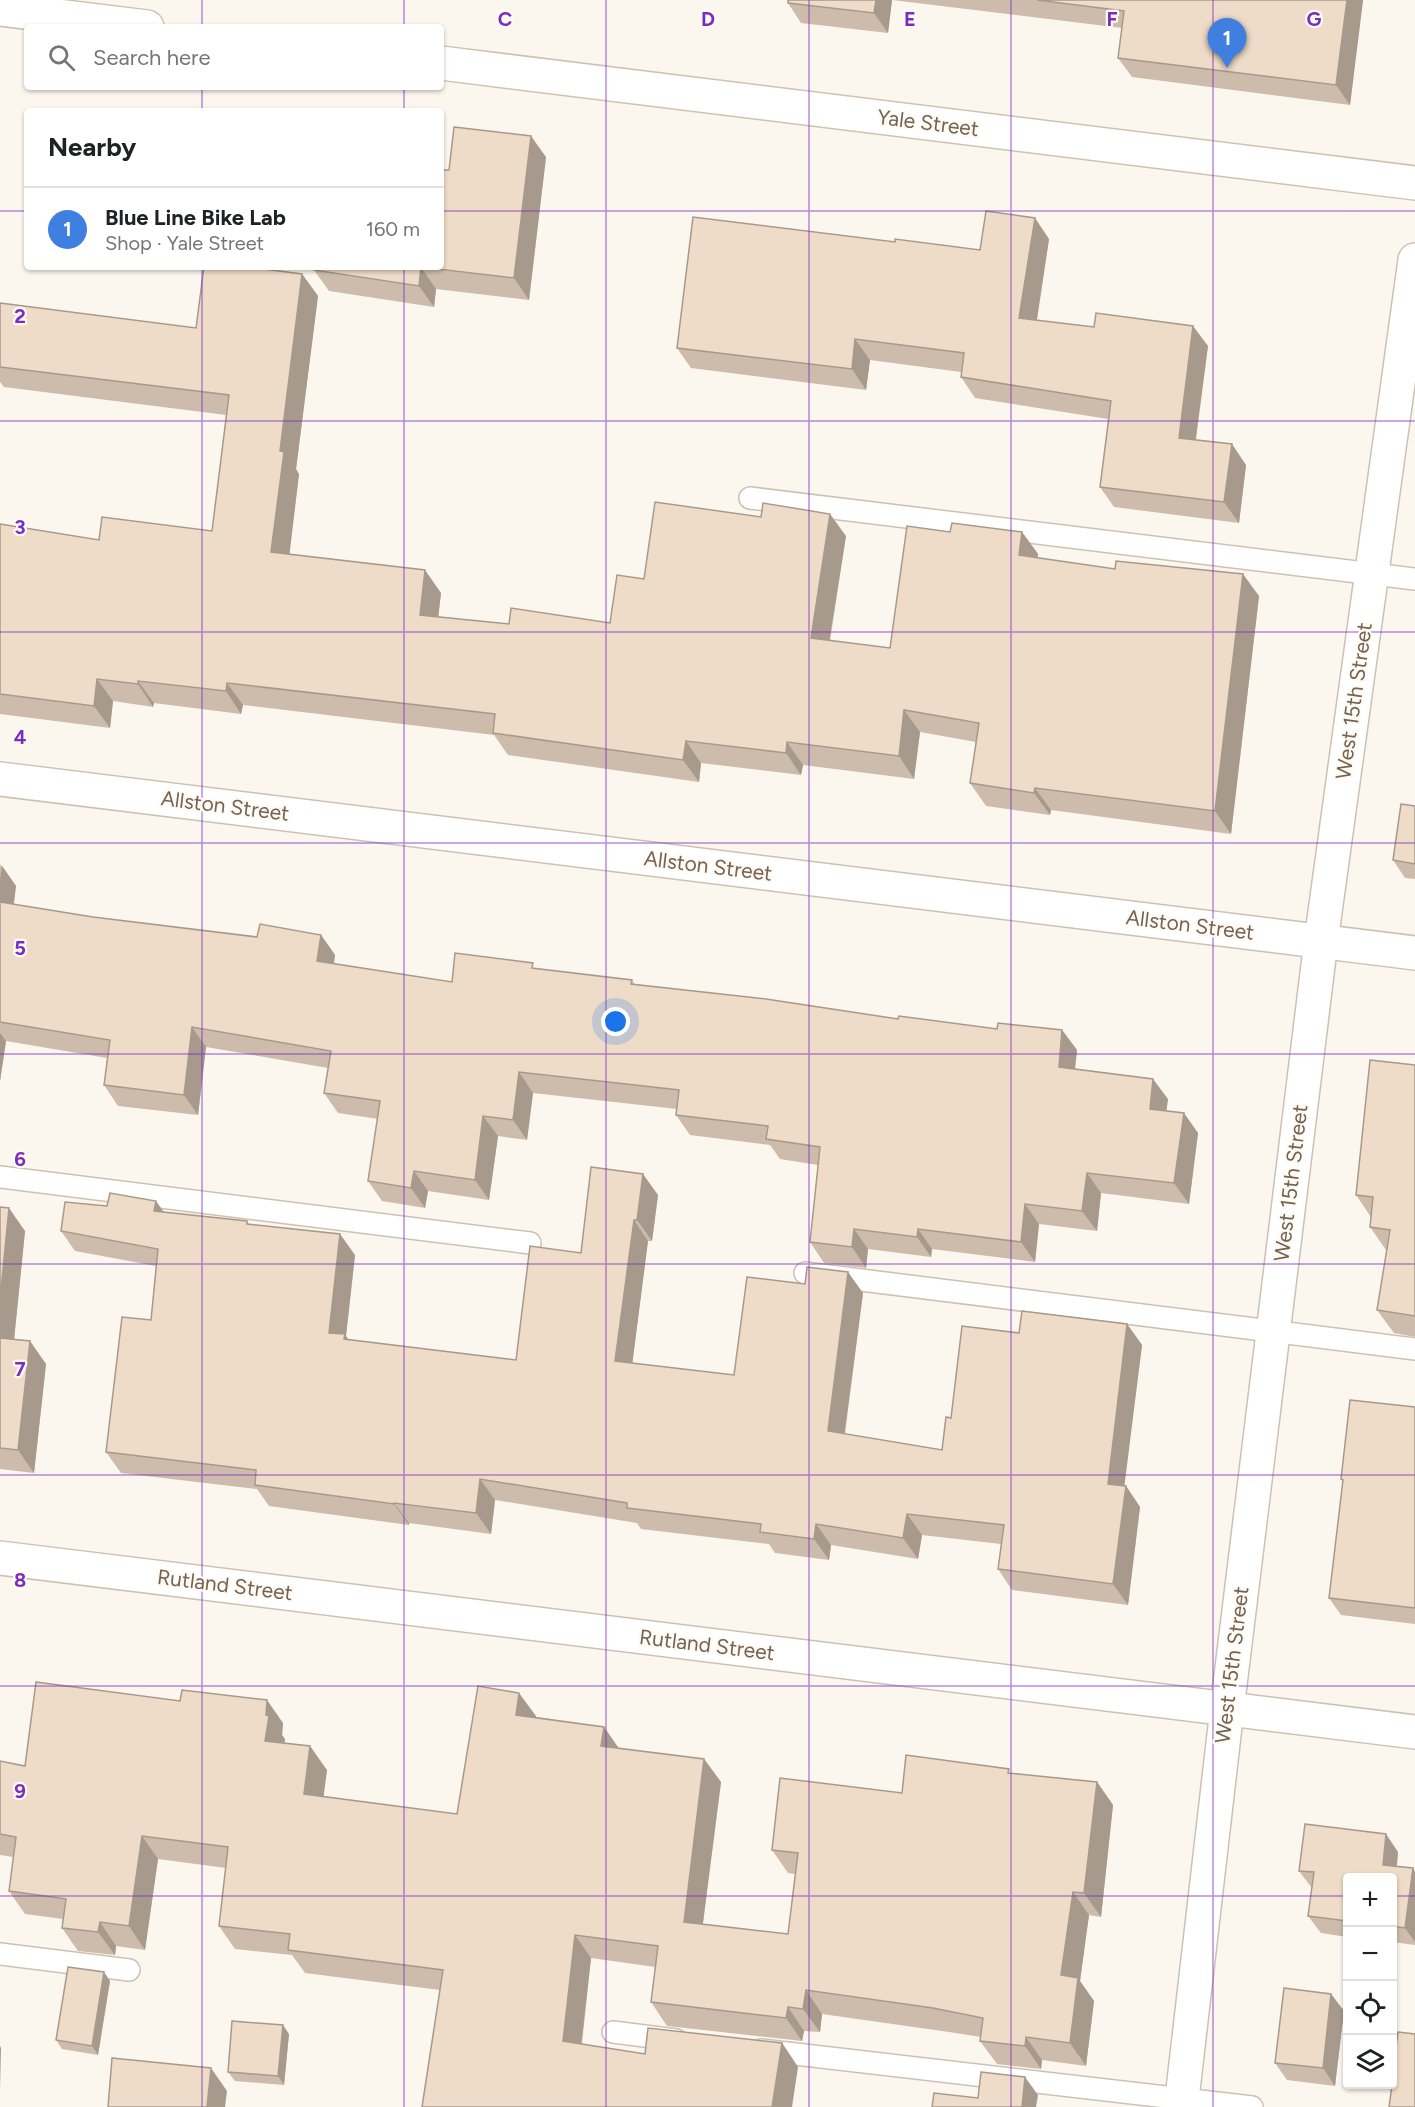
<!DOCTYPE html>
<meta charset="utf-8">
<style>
:root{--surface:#fff;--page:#f6f6f6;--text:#202124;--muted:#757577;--line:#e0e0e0;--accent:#724f3f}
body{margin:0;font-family:Figtree,sans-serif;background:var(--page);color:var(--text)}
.controls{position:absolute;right:18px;bottom:18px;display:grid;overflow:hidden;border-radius:6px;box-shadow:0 2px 4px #0004}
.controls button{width:54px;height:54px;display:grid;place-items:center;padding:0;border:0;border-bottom:2px solid var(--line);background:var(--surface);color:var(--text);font:30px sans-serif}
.you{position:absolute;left:616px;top:1022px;width:21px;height:21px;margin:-15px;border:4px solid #fff;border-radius:50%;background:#1a73e8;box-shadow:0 0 0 9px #1a73e833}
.badge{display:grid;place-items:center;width:39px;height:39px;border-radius:50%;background:var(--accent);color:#fff;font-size:20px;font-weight:700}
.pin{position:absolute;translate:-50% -50px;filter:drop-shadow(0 2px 3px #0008)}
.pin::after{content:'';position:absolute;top:32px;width:21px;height:18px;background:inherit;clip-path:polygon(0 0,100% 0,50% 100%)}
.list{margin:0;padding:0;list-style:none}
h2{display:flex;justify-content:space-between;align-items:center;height:78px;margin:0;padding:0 24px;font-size:26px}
h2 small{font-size:20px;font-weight:400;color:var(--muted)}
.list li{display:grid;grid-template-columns:39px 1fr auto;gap:18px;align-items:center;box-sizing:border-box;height:84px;padding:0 24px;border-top:2px solid var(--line)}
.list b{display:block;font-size:22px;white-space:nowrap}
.list p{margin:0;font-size:20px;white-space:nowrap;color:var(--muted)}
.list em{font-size:20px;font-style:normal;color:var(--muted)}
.icon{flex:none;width:33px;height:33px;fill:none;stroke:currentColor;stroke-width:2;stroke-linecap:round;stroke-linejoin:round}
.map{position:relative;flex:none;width:1415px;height:2107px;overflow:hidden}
.search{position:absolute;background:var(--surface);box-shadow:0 2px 4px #0004;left:24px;top:24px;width:420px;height:66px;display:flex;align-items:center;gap:15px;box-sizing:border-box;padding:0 21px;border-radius:6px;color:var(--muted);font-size:22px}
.panel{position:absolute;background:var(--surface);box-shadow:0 2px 4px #0004;left:24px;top:108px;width:420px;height:162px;border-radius:6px}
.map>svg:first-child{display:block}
</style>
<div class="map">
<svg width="1415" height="2107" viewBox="0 0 1415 2107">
<rect width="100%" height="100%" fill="#fbf7ee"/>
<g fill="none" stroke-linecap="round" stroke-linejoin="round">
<!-- lane casing -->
<g stroke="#cdc1b4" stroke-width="24">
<g id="lane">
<polyline points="750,498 1415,579"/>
<polyline points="0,1177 530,1243"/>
<polyline points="805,1273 1415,1349"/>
<polyline points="0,1954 129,1970"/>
<polyline points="613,2032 676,2040"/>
<polyline points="761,2050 1252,2107"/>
</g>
</g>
<!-- street casing -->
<g stroke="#cdc1b4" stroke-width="36">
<g id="street">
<polyline points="0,779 1415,953"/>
<polyline points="0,1558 1415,1732"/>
<polyline points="1181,2107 1227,1709 1321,941 1415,260"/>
</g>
</g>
<!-- secondary casing -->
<g stroke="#cfc2b2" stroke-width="36">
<g id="secondary">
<polyline points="0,9 147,27"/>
<polyline points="441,63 1415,183"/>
</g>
</g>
<!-- lane -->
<use href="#lane" stroke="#fff" stroke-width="21"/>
<!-- street -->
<use href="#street" stroke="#fff" stroke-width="33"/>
<!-- secondary -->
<use href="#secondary" stroke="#fff" stroke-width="33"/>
</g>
<!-- wall -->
<g fill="#cdbcac">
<polygon points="788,0 1363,0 1350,105 1132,77 1118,58 1122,28 892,0 888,33 801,23 788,3"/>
<polygon points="546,157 529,300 436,289 434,307 329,291 314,270 449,170"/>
<polygon points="1049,239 1037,320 1208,346 1196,440 1246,465 1239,523 1114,507 1100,487 1108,419 975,398 961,377 961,372 870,360 866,390 691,368 677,348 895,242 980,250"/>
<polygon points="302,274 318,296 296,469 299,474 289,554 441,593 438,617 509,624 610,623 644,579 846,536 830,641 890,648 950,532 1022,532 1038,554 1038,558 1259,596 1231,834 1051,810 1050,815 986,806 970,783 976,742 920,732 914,779 803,765 801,775 701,763 699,782 508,755 494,735 243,705 241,714 154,703 153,707 113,701 110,728 0,714 0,524 99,540 212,531 226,415 4,387 0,382 0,303 196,328"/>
<polygon points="1415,806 1415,879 1405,878 1393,860"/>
<polygon points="0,865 2,866 16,886 14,904 93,917 257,937 321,935 335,955 334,964 452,982 538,969 632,980 635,985 898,1019 997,1029 1062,1030 1077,1050 1075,1069 1168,1099 1166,1111 1198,1133 1189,1204 1101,1193 1097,1231 1039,1224 1035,1262 932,1249 931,1257 868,1249 866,1268 824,1263 810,1242 818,1165 780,1159 770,1145 690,1135 676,1115 677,1109 533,1093 527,1140 498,1136 489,1200 428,1191 425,1208 382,1201 368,1181 378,1119 338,1113 324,1093 328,1068 206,1047 198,1115 118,1106 104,1085 107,1058 6,1041 0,1081"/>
<polygon points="1415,1065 1415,1337 1394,1333 1377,1310 1387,1251 1386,1250 1370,1227 1371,1217 1356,1195"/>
<polygon points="658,1195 652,1241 648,1241 632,1363 734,1375 863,1293 845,1434 942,1450 951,1418 1019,1333 1127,1324 1142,1345 1124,1486 1126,1486 1140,1507 1128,1605 1012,1590 998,1569 1001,1544 922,1535 918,1559 831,1545 829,1560 775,1553 769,1544 641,1529 637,1523 495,1500 491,1534 409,1523 409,1525 269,1506 257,1489 121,1473 106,1452 151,1320 156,1266 75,1251 61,1231 164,1212 247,1221 249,1224 355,1255 346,1336 348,1340 516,1360 581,1253"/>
<polygon points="0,1207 25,1231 14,1340 46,1364 34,1473 0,1469"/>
<polygon points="1415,1407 1415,1624 1341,1615 1329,1598 1343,1483 1341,1479"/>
<polygon points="536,1716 536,1717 604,1727 618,1748 704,1759 721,1782 703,1924 788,1934 795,1874 788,1873 772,1850 902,1793 1012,1773 1097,1782 1113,1805 1101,1917 1089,1915 1080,1981 1094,2001 1086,2066 1042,2060 1041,2069 997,2064 980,2041 981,2037 949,2032 822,2014 820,2032 804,2031 802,2041 667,2026 651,2002 655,1967 591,1958 582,2044 645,2054 782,2043 798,2067 422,2107 440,1990 305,1973 292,1955 235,1949 219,1926 226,1868 158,1859 145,1950 116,1946 115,1955 78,1951 62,1928 63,1919 25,1914 9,1891 13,1857 0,1855 0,1761 25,1766 283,1723 282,1735 285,1739 284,1743 327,1770 323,1796 457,1814"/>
<polygon points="1398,1852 1397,1867 1415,1872 1415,1945 1392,1942 1392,1878 1347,1878 1347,1937 1321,1933 1308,1916 1312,1888 1299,1871"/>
<polygon points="110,1981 98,2055 62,2049 56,2040"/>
<polygon points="1331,1994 1344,2011 1335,2086 1287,2080 1275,2063"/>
<polygon points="289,2034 284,2085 235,2081 228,2072"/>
</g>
<!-- shaded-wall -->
<g fill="#a7998c">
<polygon points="876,0 892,0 888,33 874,13"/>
<polygon points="1347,0 1363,0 1350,105 1336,85"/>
<polygon points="531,136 546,157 529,300 514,278"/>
<polygon points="1035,218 1049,239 1034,338 1019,318"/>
<polygon points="421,267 436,289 434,307 419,286"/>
<polygon points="302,274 318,296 296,469 299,474 287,575 271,552 280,451"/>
<polygon points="1193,326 1208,346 1193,458 1179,438"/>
<polygon points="855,339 870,360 866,390 852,369"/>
<polygon points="1232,444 1246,465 1239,523 1224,502"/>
<polygon points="830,514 846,536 826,661 811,638"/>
<polygon points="1022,532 1038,554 1035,577 1019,555"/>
<polygon points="425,570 441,593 436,637 420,615"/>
<polygon points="1243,574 1259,596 1231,834 1215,811"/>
<polygon points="97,679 113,701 110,728 94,706"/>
<polygon points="138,681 154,703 153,707 138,684"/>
<polygon points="227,683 243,705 241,714 226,691"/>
<polygon points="904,710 920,732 914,779 899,756"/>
<polygon points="686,741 701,763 699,782 683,760"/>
<polygon points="787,742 803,765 801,775 786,753"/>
<polygon points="1035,788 1051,810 1050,815 1034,793"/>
<polygon points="2,866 16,886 11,922 0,906 0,879"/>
<polygon points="321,935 335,955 331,981 317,961"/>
<polygon points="192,1027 206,1047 198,1115 184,1095"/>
<polygon points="1062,1030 1077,1050 1073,1087 1059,1067"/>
<polygon points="0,1033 6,1041 0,1081"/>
<polygon points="519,1072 533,1093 527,1140 513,1120"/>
<polygon points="1153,1079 1168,1099 1164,1129 1150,1109"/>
<polygon points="1184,1113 1198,1133 1189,1204 1174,1183"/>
<polygon points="483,1116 498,1136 489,1200 475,1180"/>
<polygon points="414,1171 428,1191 425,1208 411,1188"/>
<polygon points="1087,1173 1101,1193 1097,1231 1082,1211"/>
<polygon points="643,1174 658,1195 652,1241 637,1220"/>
<polygon points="156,1201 171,1222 154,1211"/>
<polygon points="1025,1204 1039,1224 1035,1262 1021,1242"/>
<polygon points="9,1208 25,1231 12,1360 0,1343 0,1300"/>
<polygon points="634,1220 648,1241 630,1382 615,1361"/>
<polygon points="854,1229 868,1249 866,1268 852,1247"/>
<polygon points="918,1229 932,1249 931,1257 917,1237"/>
<polygon points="340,1234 355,1255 346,1336 359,1355 329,1333"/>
<polygon points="848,1272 863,1293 842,1452 828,1431"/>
<polygon points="1127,1324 1142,1345 1122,1505 1108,1484"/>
<polygon points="30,1341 46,1364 34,1473 18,1450"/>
<polygon points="480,1479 495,1500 491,1534 476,1513"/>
<polygon points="1126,1486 1140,1507 1128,1605 1113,1584"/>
<polygon points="394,1503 409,1523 409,1525 394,1504"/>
<polygon points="907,1514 922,1535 918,1559 903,1538"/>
<polygon points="816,1524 831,1545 829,1560 814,1539"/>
<polygon points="519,1693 536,1716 532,1738 516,1715"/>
<polygon points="267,1700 283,1723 282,1735 285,1739 281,1764 265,1741"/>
<polygon points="604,1727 620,1750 601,1746"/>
<polygon points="310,1746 327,1770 321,1817 304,1794"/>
<polygon points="704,1759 721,1782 700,1945 684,1922"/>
<polygon points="1097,1782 1113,1805 1101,1917 1084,1893"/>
<polygon points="1386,1834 1398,1852 1395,1882 1383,1865"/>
<polygon points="142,1836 158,1859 145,1950 129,1926"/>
<polygon points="1413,1868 1415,1872 1415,1942 1405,1928"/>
<polygon points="1073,1892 1089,1915 1080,1981 1094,2001 1086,2066 1070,2043 1061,1975"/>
<polygon points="100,1922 116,1946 115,1955 98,1932"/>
<polygon points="575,1935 591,1958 579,2064 563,2041"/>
<polygon points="104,1972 110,1981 98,2055 92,2046"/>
<polygon points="806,1990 822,2014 820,2032 803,2009"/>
<polygon points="1331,1994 1344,2011 1335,2086 1323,2068"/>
<polygon points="788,2007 804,2031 802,2041 786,2018"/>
<polygon points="283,2025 289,2034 284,2085 278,2076"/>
<polygon points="1026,2037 1042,2060 1041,2069 1025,2046"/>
<polygon points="782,2043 798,2067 792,2107 772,2107"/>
<polygon points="0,2046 1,2048 0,2090"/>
<polygon points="211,2068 227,2091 225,2107 207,2107"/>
<polygon points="1025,2077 1038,2095 1036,2107 1022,2107"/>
</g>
<!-- building -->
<g fill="#eedbc8" stroke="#a7998c" stroke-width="1.5">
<polygon points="788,0 876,0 874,13 788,3"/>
<polygon points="1037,0 1347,0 1336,85 1118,58 1124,11"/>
<polygon points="454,127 531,136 514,278 421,267 419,286 314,270 315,267 441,267 441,170 449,170"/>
<polygon points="986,211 1035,218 1019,318 1094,327 1096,313 1193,326 1179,438 1232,444 1224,502 1100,487 1111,401 961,377 964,353 855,339 852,369 677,348 693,217 895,242 895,239 980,250"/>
<polygon points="204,267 249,267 302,274 280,451 284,452 271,552 425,570 420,615 509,624 511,608 610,623 617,575 644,579 655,502 761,517 763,503 830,514 811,638 890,648 907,526 950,532 952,523 1022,532 1019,555 1115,569 1116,561 1243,574 1215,811 1035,788 1034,793 970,783 979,723 904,710 899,756 787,742 786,753 686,741 683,760 493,733 495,714 227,683 226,691 138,681 138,684 97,679 94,706 0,694 0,524 99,540 102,517 212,531 229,395 0,367 0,303 196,328"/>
<polygon points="1401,804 1415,806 1415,864 1393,860"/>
<polygon points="0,902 93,917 257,937 260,924 321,935 317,961 452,982 455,953 533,963 532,968 632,980 631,984 766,999 898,1019 899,1016 997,1029 998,1023 1062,1030 1059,1067 1153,1079 1150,1109 1184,1113 1174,1183 1087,1173 1082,1211 1025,1204 1021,1242 918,1229 917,1237 854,1229 852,1247 810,1242 820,1147 766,1139 768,1126 676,1115 679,1090 519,1072 513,1120 483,1116 475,1180 414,1171 411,1188 368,1181 380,1101 324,1093 331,1051 192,1027 184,1095 104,1085 110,1040 0,1022"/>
<polygon points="1370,1060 1415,1065 1415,1316 1377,1310 1390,1230 1370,1227 1373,1197 1356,1195"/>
<polygon points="591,1167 643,1174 637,1220 634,1220 615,1361 734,1375 747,1277 805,1284 807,1267 848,1272 828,1431 942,1450 946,1417 951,1418 962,1326 1019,1333 1022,1311 1127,1324 1108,1484 1126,1486 1113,1584 998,1569 1004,1525 907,1514 903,1538 816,1524 814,1539 760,1532 761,1524 627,1508 627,1503 480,1479 476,1513 394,1503 394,1504 255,1485 256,1470 106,1452 122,1317 151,1320 158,1249 61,1231 65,1202 107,1206 110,1193 156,1201 154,1211 247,1221 247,1224 340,1234 329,1333 345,1334 344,1339 516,1360 530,1246 581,1253"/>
<polygon points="0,1207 9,1208 0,1300"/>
<polygon points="0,1338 30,1341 18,1450 0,1448"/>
<polygon points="1350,1400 1415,1407 1415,1608 1329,1598 1343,1480 1341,1479"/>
<polygon points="36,1682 180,1701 182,1690 267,1700 266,1715 269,1716 265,1741 310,1746 304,1794 457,1814 478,1686 519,1693 516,1715 604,1727 601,1746 704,1759 684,1922 788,1934 798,1853 772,1850 780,1778 902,1793 906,1755 1009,1769 1008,1773 1097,1782 1084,1893 1073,1892 1061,1975 1078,1978 1070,2043 1026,2037 1025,2046 980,2041 983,2018 933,2008 806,1990 803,2009 788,2007 786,2018 651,2002 658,1946 575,1935 563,2041 645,2054 648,2028 782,2043 772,2107 422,2107 443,1970 288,1950 290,1934 219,1926 228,1847 142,1836 129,1926 100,1922 98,1932 62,1928 66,1899 9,1891 16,1837 0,1834 0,1761 25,1766"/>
<polygon points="1305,1824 1386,1834 1383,1865 1413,1868 1405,1928 1392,1926 1392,1878 1347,1878 1347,1921 1308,1916 1314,1872 1299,1871"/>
<polygon points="68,1967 104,1972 92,2046 56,2040"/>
<polygon points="1284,1988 1331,1994 1323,2068 1275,2063"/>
<polygon points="232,2021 283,2025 278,2076 228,2072"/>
<polygon points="1398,2032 1415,2034 1415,2107 1389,2107 1392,2085 1392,2078"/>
<polygon points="112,2058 211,2068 207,2107 108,2107"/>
<polygon points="981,2072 1025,2077 1022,2107 932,2107 934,2093 978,2098"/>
</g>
<!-- grid -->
<path fill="none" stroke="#7b2cbf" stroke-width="1.5" stroke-opacity="0.55" d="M202,0V27M404,0V27M606,0V2107M809,0V2107M1011,0V2107M1213,0V2107M202,87V111M404,87V111M0,211H27M441,211H1415M202,267V2107M404,267V2107M0,421H1415M0,632H1415M0,843H1415M0,1054H1415M0,1264H1415M0,1475H1415M0,1686H1415M0,1896H1348M1392,1896H1415"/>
<g text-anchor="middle" stroke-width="4.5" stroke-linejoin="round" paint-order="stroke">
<!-- street labels -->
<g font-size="21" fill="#756252" stroke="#fefbf4">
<text transform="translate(928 123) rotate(7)" y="7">Yale Street</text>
<text transform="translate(1354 701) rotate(-82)" y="7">West 15th Street</text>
<text transform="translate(225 806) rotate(7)" y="7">Allston Street</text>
<text transform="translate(708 866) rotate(7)" y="7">Allston Street</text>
<text transform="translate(1190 925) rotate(7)" y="7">Allston Street</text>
<text transform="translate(1291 1183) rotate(-83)" y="7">West 15th Street</text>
<text transform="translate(225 1585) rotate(7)" y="7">Rutland Street</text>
<text transform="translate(707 1645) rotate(7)" y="7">Rutland Street</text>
<text transform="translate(1232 1665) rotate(-83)" y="7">West 15th Street</text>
</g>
</g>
<g font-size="20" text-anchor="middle" font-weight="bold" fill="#7b2cbf" stroke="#fefbf4" stroke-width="4.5" stroke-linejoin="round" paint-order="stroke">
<text x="505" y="26">C</text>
<text x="708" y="26">D</text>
<text x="910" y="26">E</text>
<text x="1112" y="26">F</text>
<text x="1314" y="26">G</text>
<text x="20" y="323">2</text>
<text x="20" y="534">3</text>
<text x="20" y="744">4</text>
<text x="20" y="955">5</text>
<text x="20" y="1166">6</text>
<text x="20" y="1376">7</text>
<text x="20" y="1587">8</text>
<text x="20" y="1798">9</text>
</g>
</svg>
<div class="controls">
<button>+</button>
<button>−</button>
<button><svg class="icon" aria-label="locate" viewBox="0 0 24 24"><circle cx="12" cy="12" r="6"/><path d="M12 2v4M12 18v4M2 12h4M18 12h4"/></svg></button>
<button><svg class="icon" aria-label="layers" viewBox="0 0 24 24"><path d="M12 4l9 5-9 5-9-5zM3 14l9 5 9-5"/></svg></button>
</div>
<div class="you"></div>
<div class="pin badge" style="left:1227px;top:68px;background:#3f7fe0">1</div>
<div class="search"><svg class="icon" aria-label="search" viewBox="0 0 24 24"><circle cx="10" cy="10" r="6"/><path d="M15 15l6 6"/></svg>Search here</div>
<section class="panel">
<h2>Nearby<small></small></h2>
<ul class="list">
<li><span class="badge" style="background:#3f7fe0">1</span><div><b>Blue Line Bike Lab</b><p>Shop · Yale Street</p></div><em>160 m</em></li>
</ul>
</section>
</div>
